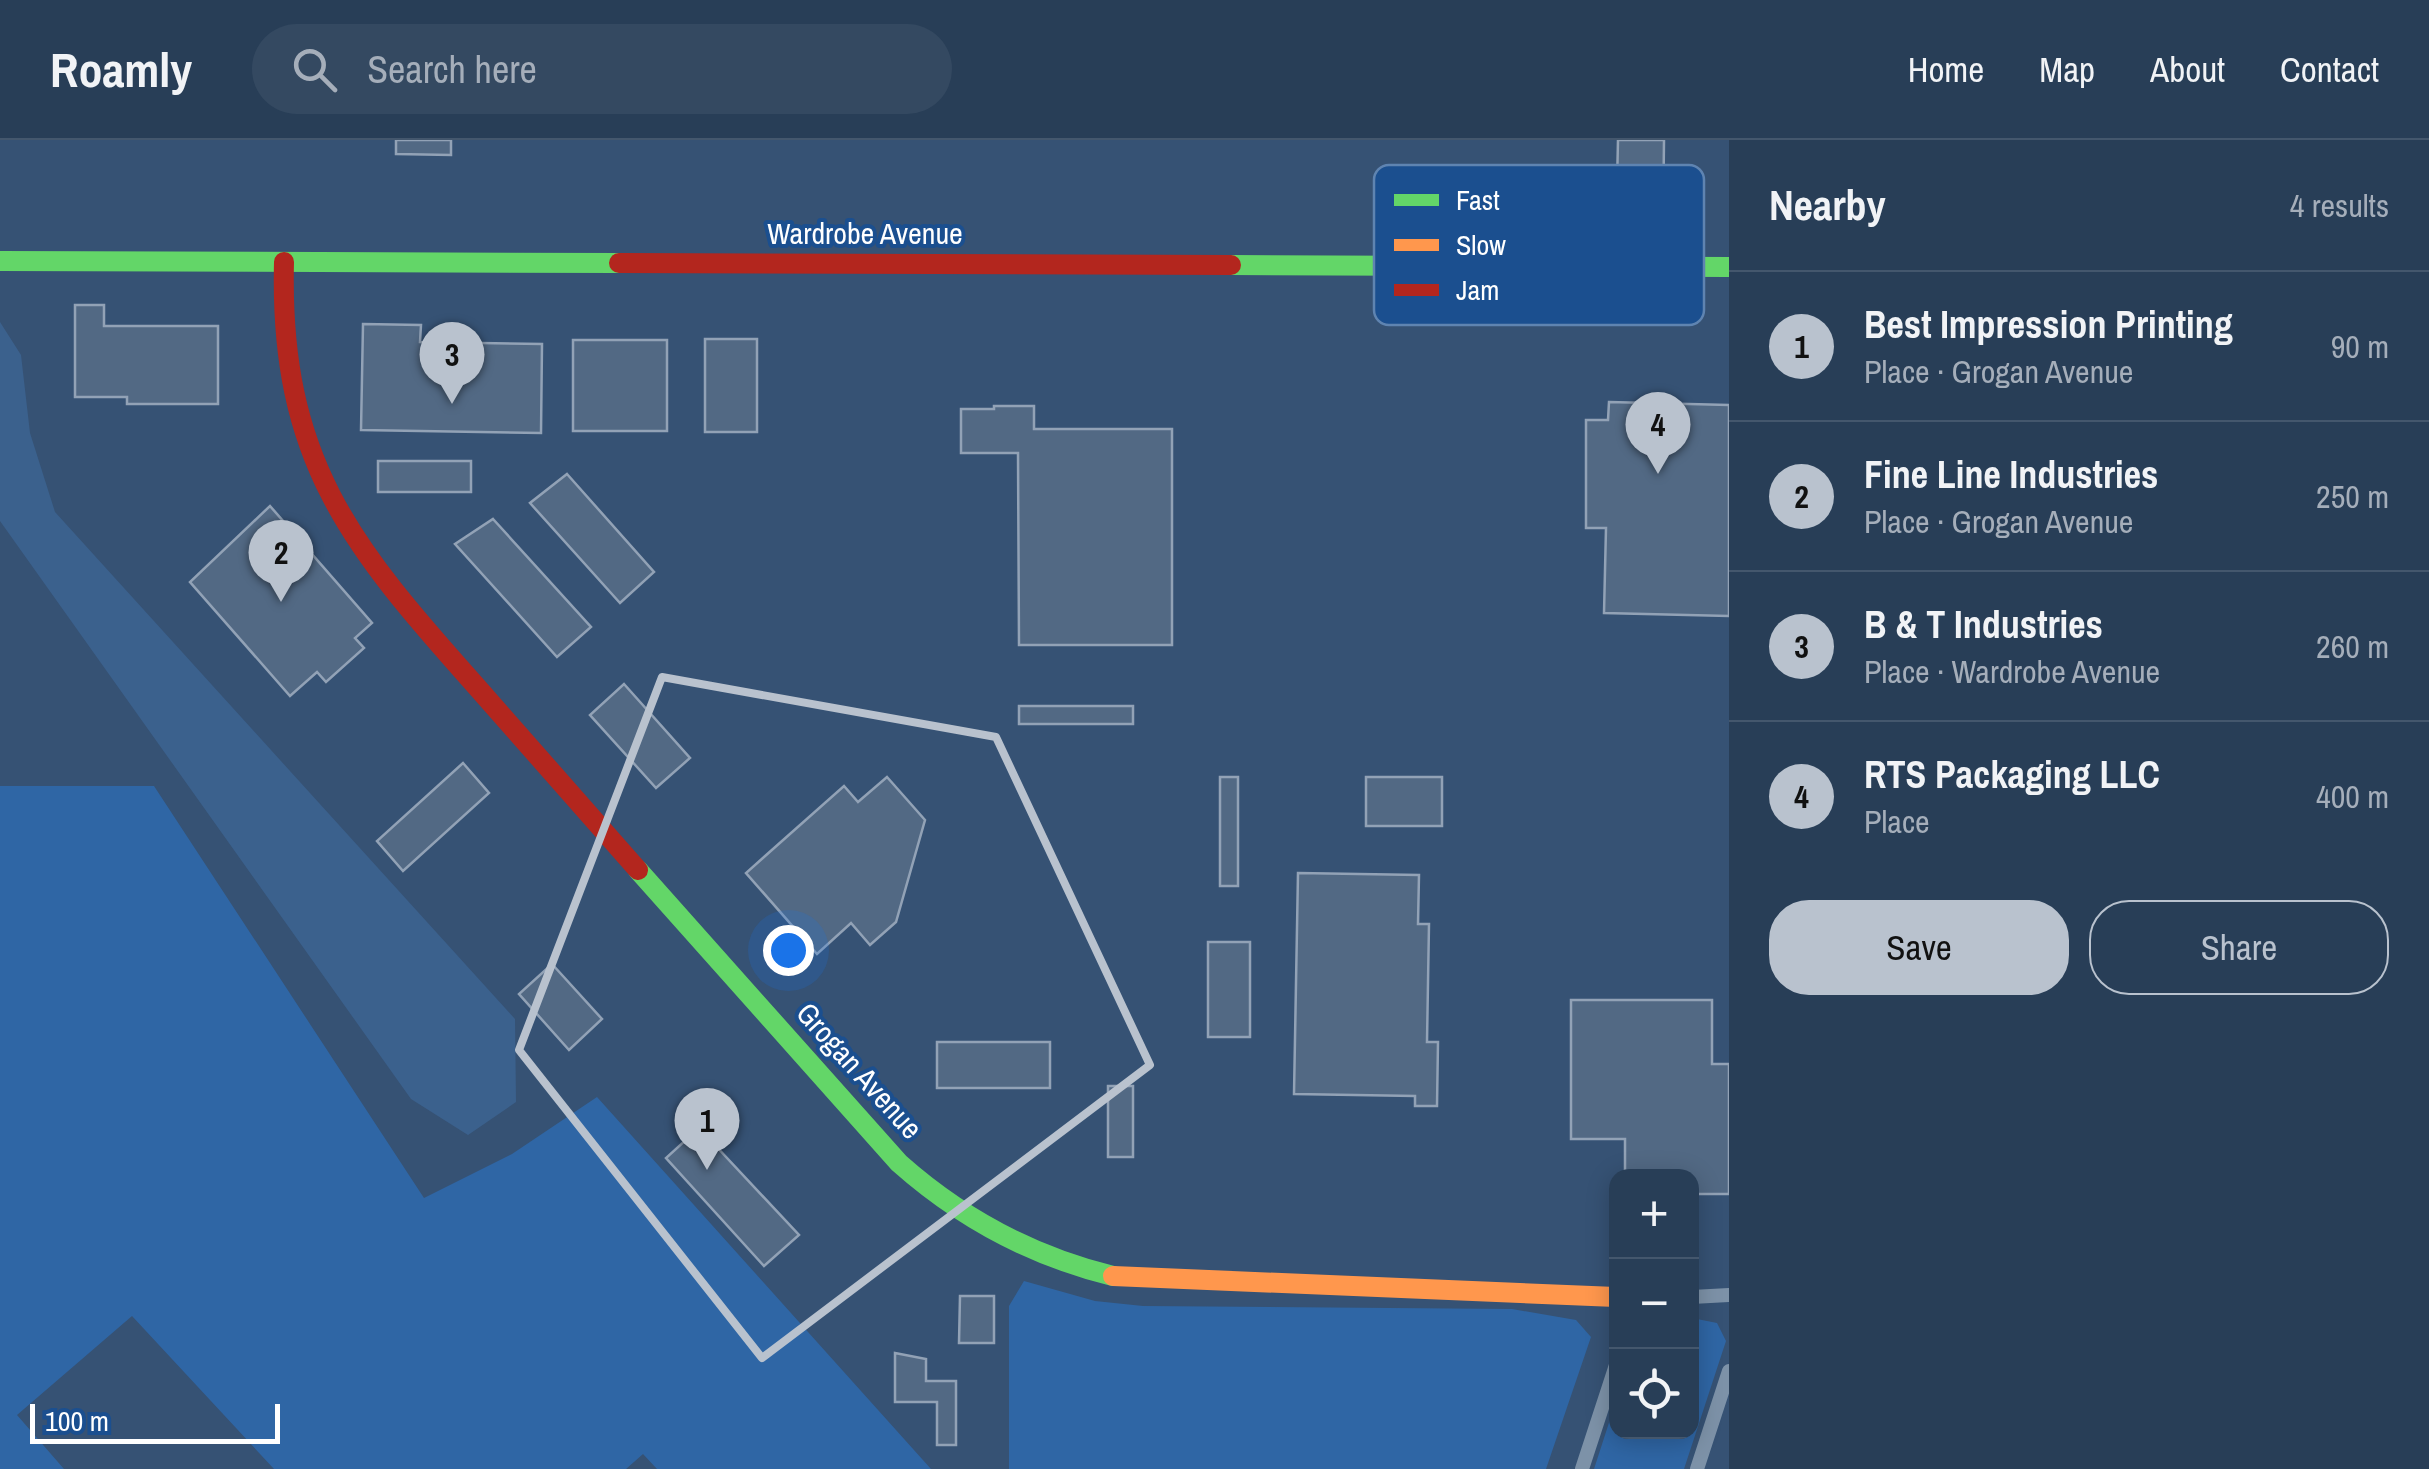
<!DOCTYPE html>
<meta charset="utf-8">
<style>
:root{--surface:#283e57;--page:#344961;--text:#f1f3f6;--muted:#a5aeba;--line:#44576d;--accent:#b9c2ce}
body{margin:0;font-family:"Archivo Narrow",sans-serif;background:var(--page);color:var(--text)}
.controls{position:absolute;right:30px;bottom:30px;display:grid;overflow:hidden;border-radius:20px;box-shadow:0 5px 25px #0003}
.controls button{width:90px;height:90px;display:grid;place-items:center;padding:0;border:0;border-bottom:2px solid var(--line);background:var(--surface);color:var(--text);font:50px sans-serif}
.scale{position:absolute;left:30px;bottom:25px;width:250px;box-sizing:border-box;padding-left:10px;border:5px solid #fff;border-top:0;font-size:28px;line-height:35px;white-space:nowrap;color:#fff;-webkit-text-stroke:8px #1b4f8f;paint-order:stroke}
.you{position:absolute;left:788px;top:810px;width:35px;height:35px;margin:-25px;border:8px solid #fff;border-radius:50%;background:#1a73e8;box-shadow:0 0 0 15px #1a73e833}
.badge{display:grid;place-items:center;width:65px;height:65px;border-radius:50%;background:var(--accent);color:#111;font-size:32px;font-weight:700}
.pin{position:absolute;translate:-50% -82px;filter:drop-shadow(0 2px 5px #0008)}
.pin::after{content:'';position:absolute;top:52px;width:35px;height:30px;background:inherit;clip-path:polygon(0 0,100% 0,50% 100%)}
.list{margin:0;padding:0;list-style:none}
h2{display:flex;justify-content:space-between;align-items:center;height:130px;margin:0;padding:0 40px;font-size:42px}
h2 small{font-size:32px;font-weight:400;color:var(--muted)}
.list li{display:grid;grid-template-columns:65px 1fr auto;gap:30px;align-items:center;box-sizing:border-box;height:150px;padding:0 40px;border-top:2px solid var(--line)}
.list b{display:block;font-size:38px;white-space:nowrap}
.list p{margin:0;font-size:32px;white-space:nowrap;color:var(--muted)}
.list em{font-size:32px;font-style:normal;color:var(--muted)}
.actions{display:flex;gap:20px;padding:30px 40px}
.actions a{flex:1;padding:22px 0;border:2px solid var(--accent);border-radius:40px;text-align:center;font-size:35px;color:var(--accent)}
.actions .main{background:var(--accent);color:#111}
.icon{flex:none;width:55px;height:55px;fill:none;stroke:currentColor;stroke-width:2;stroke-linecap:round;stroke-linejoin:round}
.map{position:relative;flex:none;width:1729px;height:1329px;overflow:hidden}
header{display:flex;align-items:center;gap:60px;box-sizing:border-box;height:140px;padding:0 50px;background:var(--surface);border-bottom:2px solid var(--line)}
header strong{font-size:48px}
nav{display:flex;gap:55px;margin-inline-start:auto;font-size:35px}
.search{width:700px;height:90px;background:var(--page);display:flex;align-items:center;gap:25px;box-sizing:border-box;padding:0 35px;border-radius:55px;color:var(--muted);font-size:38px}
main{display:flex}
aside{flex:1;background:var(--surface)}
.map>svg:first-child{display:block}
</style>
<header>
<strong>Roamly</strong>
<div class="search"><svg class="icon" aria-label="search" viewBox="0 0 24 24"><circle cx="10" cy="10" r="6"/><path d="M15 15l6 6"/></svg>Search here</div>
<nav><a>Home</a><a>Map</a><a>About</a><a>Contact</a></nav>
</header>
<main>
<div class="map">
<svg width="1729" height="1329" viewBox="0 0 1729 1329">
<rect width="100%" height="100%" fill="#365274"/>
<!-- green -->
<g fill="#2f66a5">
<polygon points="0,646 154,646 424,1058 512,1014 597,957 931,1329 657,1329 643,1314 626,1329 274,1329 132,1176 17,1275 64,1329 0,1329"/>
<polygon points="1024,1141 1095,1161 1143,1166 1512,1169 1576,1180 1591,1197 1546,1329 1009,1329 1009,1166"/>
<polygon points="1692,1178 1717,1183 1726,1201 1684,1329 1594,1329 1616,1261 1616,1292 1692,1292"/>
</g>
<!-- water -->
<polygon fill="#3b618d" points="0,182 21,215 30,293 55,372 515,879 516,962 468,995 411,959 0,381"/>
<!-- building -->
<g fill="#526984" stroke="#92a2b6" stroke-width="2.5">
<polygon points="396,0 451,0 451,15 396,14"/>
<polygon points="1618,0 1664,0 1663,90 1616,89"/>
<polygon points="75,165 104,165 104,186 218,186 218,264 127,264 127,257 75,257"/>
<polygon points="363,184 421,185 420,202 542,204 541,293 361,290"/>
<rect x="705" y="199" width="52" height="93"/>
<rect x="573" y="200" width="94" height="91"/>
<polygon points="1609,262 1729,265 1729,476 1604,473 1606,388 1586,388 1586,280 1608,280"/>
<polygon points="994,266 1034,266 1034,289 1172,289 1172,505 1019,505 1018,313 961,313 961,269 994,269"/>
<rect x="378" y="321" width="93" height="31"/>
<polygon points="567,334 654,432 620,463 530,363"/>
<polygon points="270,366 372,483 355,498 364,508 326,542 317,532 290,556 190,442"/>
<polygon points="493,379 591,487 557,517 455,404"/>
<polygon points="624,544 690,618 656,648 590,575"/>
<rect x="1019" y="566" width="114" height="18"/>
<polygon points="463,623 489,653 403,731 377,701"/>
<polygon points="887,637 925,680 896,782 870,805 851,783 817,814 746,733 844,646 858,662"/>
<rect x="1220" y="637" width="18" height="109"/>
<rect x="1366" y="637" width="76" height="49"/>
<polygon points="1298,733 1419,735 1418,784 1429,784 1427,902 1438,902 1437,966 1415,966 1415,956 1294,954"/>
<rect x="1208" y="802" width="42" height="95"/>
<polygon points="552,824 602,879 569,910 519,854"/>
<polygon points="1571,860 1712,860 1712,924 1729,924 1729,1054 1692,1054 1692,1036 1625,1036 1625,999 1571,999"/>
<rect x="937" y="902" width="113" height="46"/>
<rect x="1108" y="946" width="25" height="71"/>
<polygon points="699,988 799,1095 764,1126 666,1018"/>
<polygon points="960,1156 994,1156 994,1203 959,1203"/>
<polygon points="895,1213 926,1219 926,1241 956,1241 956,1305 937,1305 937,1262 895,1262"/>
</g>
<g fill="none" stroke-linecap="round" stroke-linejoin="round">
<!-- street -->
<g stroke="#7d92a8" stroke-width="14">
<polyline points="1692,1157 1729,1155"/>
<polyline points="1582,1329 1616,1225"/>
<polyline points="1697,1329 1729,1231"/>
</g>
<!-- fast -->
<g stroke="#63d668" stroke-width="20">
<polyline points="0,121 619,123"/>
<polyline points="1231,125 1729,127"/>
<path d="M638,730L899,1023C962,1079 1031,1116 1113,1136"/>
</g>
<!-- slow -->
<polyline stroke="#ff974d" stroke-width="20" points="1113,1136 1616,1157"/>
<!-- jam -->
<g stroke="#b3261e" stroke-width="20">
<path d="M284,122C279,320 351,406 476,546C530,607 584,668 638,730"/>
<polyline points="619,123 1231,125"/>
</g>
</g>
<!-- marked area -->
<path fill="none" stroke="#b9c2ce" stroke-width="8" stroke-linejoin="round" d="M662,537L996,597L1150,925L762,1218L519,910Z"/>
<g text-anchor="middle" stroke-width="8" stroke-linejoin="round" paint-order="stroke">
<!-- street labels -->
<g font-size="30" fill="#fff" stroke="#1b4f8f">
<text x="865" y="104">Wardrobe Avenue</text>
<text transform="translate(859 931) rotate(48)" y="10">Grogan Avenue</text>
</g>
</g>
<!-- legend -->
<rect x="1374" y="25" width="330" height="160" rx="15" fill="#1b4f8f" stroke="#5f84b1" stroke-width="2.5"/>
<rect x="1394" y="54" width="45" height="12" fill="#63d668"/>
<rect x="1394" y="99" width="45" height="12" fill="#ff974d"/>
<rect x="1394" y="144" width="45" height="12" fill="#b3261e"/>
<g font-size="28" fill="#fff">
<text x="1456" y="70">Fast</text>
<text x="1456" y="115">Slow</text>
<text x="1456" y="160">Jam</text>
</g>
</svg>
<div class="controls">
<button>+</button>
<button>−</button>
<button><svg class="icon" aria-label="locate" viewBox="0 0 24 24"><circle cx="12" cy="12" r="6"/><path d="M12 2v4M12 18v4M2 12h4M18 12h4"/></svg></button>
</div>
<div class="scale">100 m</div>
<div class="you"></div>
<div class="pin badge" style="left:707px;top:1030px">1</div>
<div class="pin badge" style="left:281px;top:462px">2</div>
<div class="pin badge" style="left:452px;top:264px">3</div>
<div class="pin badge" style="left:1658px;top:334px">4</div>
</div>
<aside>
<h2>Nearby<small>4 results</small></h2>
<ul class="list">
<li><span class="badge">1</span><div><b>Best Impression Printing</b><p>Place · Grogan Avenue</p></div><em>90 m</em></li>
<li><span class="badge">2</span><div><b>Fine Line Industries</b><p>Place · Grogan Avenue</p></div><em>250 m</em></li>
<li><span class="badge">3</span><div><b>B &amp; T Industries</b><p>Place · Wardrobe Avenue</p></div><em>260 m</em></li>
<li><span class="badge">4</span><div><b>RTS Packaging LLC</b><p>Place</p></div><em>400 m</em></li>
</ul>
<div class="actions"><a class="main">Save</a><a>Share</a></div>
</aside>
</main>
